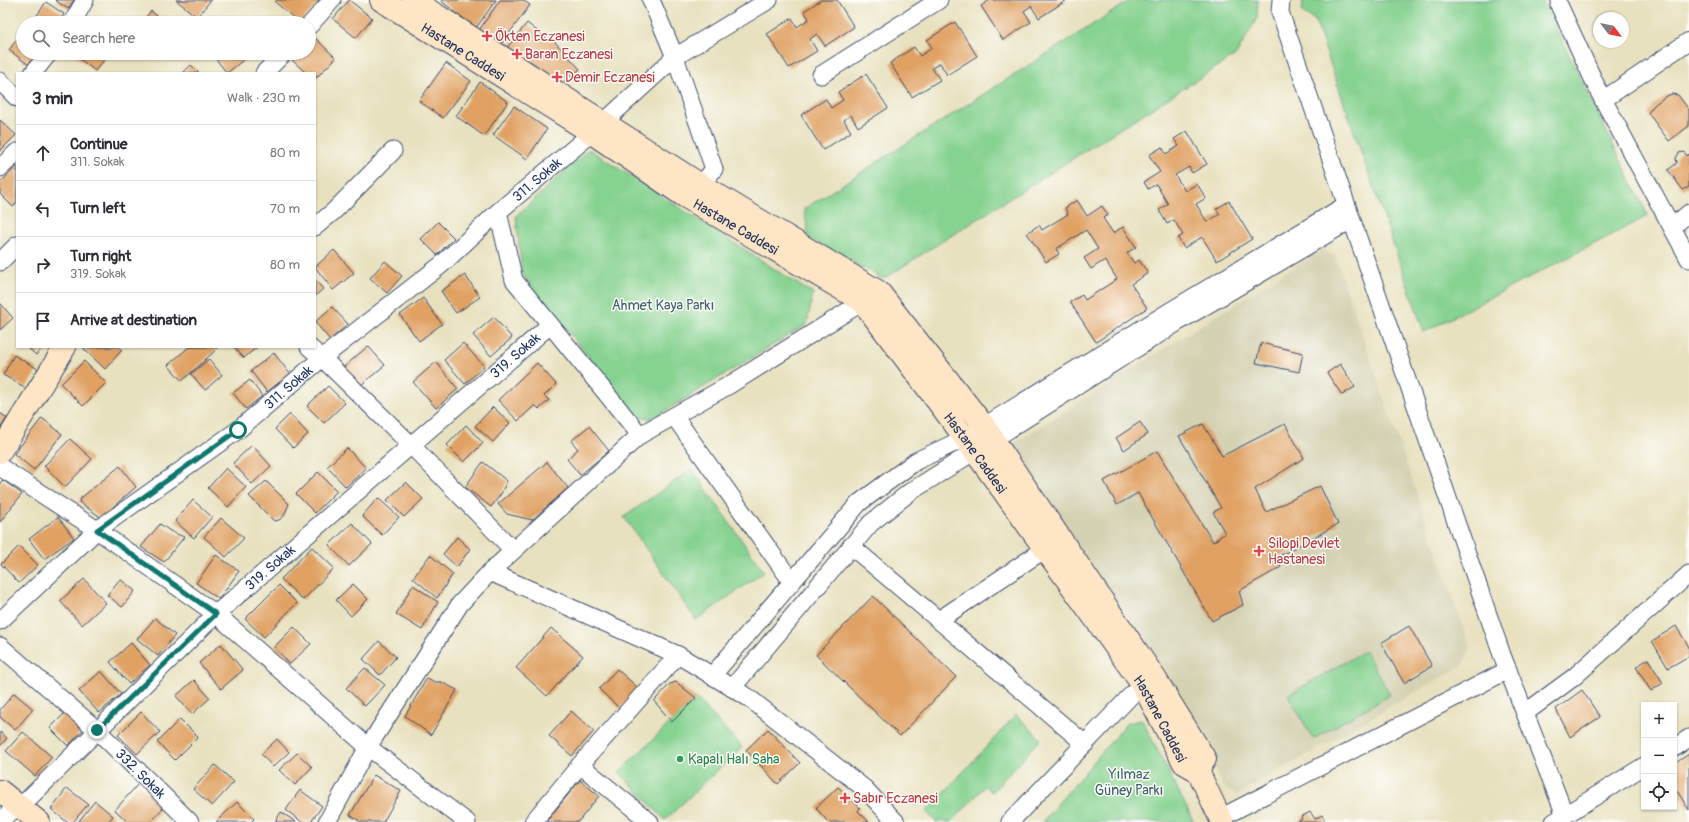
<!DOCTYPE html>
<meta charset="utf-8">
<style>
:root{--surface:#fff;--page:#f7f7f7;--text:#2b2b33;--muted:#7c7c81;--line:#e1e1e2}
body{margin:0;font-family:Pangolin,sans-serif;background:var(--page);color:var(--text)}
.controls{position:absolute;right:12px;bottom:12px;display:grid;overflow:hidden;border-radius:0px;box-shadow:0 1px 3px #0004}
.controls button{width:36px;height:36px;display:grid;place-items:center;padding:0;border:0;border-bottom:1px solid var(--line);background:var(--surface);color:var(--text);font:20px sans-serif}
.compass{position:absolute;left:1593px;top:12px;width:36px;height:36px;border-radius:50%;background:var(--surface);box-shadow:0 1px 3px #0004;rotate:122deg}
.stop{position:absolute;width:12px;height:12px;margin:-9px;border:3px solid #0f766e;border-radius:50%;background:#fff}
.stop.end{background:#0f766e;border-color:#fff;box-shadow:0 1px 4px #0008}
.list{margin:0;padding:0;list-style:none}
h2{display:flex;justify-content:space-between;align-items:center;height:52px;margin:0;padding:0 16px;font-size:17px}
h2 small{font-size:13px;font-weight:400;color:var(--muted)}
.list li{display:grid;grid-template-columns:26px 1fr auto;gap:12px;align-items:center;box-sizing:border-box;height:56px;padding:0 16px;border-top:1px solid var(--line)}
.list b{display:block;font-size:15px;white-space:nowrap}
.list p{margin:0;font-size:13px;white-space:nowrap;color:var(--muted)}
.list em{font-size:13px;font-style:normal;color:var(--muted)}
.icon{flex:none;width:22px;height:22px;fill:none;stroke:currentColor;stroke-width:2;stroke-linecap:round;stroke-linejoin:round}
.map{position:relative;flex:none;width:1689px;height:822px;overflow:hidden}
.search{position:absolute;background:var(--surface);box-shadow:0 1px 3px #0004;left:16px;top:16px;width:300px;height:44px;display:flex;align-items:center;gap:10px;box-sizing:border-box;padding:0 14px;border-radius:22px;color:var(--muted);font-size:15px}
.panel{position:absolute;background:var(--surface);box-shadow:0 1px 3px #0004;left:16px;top:72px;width:300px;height:276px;border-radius:0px}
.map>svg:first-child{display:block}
</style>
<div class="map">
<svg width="1689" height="822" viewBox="0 0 1689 822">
<rect width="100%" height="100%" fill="#fdfcf7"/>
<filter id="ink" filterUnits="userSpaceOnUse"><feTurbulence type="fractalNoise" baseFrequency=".025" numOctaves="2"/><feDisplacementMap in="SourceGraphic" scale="8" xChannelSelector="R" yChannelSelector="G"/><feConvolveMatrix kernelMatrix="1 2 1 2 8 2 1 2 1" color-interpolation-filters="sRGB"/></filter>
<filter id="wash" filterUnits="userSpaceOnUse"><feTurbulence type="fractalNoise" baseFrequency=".012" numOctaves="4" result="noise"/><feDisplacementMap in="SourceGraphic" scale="16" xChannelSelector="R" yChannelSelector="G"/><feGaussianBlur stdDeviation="0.9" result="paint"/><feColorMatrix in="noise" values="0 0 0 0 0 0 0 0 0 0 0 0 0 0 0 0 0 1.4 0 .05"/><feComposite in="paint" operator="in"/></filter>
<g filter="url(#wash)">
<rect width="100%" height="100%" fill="#e8e1bf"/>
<!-- built -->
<polygon fill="#d5d2b4" points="1321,250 1335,256 1470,648 1464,664 1237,795 1223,786 1163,667 1013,455 1016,442"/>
<!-- green -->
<g fill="#86d290" stroke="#508077">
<polygon points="1131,0 1258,0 1257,18 1236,55 883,279 809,238 804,209"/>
<polygon points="1303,0 1542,0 1648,216 1424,332 1315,20 1302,12"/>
<polygon points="589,149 813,294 807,324 652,419 635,415 522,274 516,216"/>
<polygon points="692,469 764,572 696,620 624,517"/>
<polygon points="1365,651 1390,695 1313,739 1288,695"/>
<polygon points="696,698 742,747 665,820 619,772"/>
<polygon points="1016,715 1041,739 992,792 985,786 952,822 936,822 926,812"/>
<polygon points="1142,720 1194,822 1042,822 1127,723"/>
</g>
<g id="blocks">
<!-- building -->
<g fill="#e0a163">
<polygon points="55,0 74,0 68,9"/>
<polygon points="176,0 211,0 197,17"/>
<polygon points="277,0 321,0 300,23 275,2"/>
<polygon points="349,0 372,18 356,38 333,19"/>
<polygon points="442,0 496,0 476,28 441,1"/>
<polygon points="500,0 523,0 530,5 500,46 479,30"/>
<polygon points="821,0 837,0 854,27 825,46 817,34 810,39 817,51 789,68 767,34 792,18 797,27 809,19 804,11"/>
<polygon points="990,0 1067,0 1039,18 1031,6 1024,11 1031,22 1003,40 981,6"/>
<polygon points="46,2 64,14 59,23 32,23"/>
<polygon points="151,11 166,23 141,23"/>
<polygon points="955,22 977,56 947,75 940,63 932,68 940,80 912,97 890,63 914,47 920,56 932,48 927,40"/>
<polygon points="527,23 550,41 552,39 580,69 562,84 530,61 528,64 506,49"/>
<polygon points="23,31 23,53 40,53 30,66 9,50"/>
<polygon points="314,37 336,58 315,79 315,73 306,73 292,60 299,53 309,53 309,43"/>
<polygon points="79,53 110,53 95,71 76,56"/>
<polygon points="211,53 243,53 247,57 227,73"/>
<polygon points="446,63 471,81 443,118 419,101"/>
<polygon points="191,65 199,73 183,73"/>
<polygon points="866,74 888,108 858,127 851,115 844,120 851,132 823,150 801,115 826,99 831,108 843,100 838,92"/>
<polygon points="480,82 508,102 484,136 456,116"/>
<polygon points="1672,94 1678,95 1689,110 1689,126 1669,141 1648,113 1654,105 1666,96"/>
<polygon points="514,106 547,129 527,159 493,135"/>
<polygon points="0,120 16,135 0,151"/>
<polygon points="1187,131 1207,164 1192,173 1189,167 1175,175 1185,191 1197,184 1206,198 1196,204 1207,222 1220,214 1216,209 1229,201 1252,239 1217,261 1202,237 1184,248 1178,238 1183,235 1174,220 1167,224 1159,210 1168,204 1156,184 1148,189 1144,182 1160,172 1149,155 1162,147 1166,154 1179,146 1174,139"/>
<polygon points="1684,152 1687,156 1689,154 1689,187 1683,190 1668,170 1677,163 1676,158 1679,153"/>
<polygon points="17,166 17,202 13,207 0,194 0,183"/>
<polygon points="1077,200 1087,216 1102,206 1108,215 1103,218 1113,233 1123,227 1136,247 1127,253 1134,263 1139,260 1148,273 1131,284 1147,308 1096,342 1070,302 1082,295 1085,300 1117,279 1105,260 1091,269 1084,258 1098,249 1086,230 1056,249 1059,254 1046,262 1027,233 1039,225 1042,230 1068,214 1065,208"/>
<polygon points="438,222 454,238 437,255 421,239"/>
<polygon points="334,250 354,273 333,290 315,267"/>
<polygon points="385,261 402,276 387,293 370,278"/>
<polygon points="465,275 480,297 456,313 441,291"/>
<polygon points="315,280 323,289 315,296"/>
<polygon points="423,298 442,324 419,341 400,315"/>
<polygon points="0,303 13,318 0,330"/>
<polygon points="332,307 348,324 330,340 315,322"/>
<polygon points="494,317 512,338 491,356 473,335"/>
<polygon points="463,343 484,366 465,384 444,360"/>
<polygon points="1261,343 1303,353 1299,372 1256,363"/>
<polygon points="368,346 385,365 360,386 344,367"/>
<polygon points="27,347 43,347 36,355"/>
<polygon points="85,347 118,347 122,350 105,369 84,349"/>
<polygon points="189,347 216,347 217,349 182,381 168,365"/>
<polygon points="234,347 257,347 244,358"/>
<polygon points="274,353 290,374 267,392 251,371"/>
<polygon points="14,355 38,369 26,388 3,375"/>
<polygon points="209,359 222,375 205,390 191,374"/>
<polygon points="84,361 106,383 83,406 61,384"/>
<polygon points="436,362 458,389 436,408 413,382"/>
<polygon points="537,363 556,384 544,396 549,400 539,409 535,405 518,421 498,400"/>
<polygon points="1340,364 1355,387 1342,395 1327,373"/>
<polygon points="250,380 262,396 246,409 233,393"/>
<polygon points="328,386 345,403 324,423 307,406"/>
<polygon points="493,407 510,423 493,442 475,426"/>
<polygon points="0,413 7,418 0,429"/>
<polygon points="290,414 308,434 293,448 275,429"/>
<polygon points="42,418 62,434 34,470 14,454"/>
<polygon points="1140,422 1148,434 1124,450 1116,438"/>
<polygon points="1203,424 1222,456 1285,424 1304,458 1255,489 1266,512 1320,486 1338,524 1276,558 1281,567 1239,591 1243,605 1212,621 1138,493 1117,505 1104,481 1157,451 1213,542 1225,533 1213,512 1221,508 1179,436"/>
<polygon points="466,425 483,443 464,462 447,445"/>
<polygon points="589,426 609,451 580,475 567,459 578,449 571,441"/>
<polygon points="70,439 92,459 65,487 44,466"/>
<polygon points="252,445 271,466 252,484 233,463"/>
<polygon points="347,448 366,468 346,487 327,467"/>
<polygon points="483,462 507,481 501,494 491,507 465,487"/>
<polygon points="547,462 568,488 532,520 507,514 498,504"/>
<polygon points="120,466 136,487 113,507 112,511 102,518 79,502 81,498"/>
<polygon points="226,468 246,487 228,507 208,488"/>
<polygon points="318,472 337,491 315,513 296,494"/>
<polygon points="3,480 22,494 0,522 0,483"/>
<polygon points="266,481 289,504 284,516 279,520 274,521 249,496"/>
<polygon points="406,482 423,499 404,517 387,500"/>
<polygon points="378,498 399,517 382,535 362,516"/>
<polygon points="193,500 212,517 194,538 175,521"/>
<polygon points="58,517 74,538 44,559 29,539"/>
<polygon points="221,518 244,538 226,557 204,537"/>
<polygon points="352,523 372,544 349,566 329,545"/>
<polygon points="160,524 170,531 184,537 164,562 141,547"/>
<polygon points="457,537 470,549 457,567 443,554"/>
<polygon points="19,546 38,565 19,583 1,564"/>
<polygon points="312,547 334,568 303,600 281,579"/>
<polygon points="216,555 239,571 219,599 196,583"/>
<polygon points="430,555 453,574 437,598 413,578"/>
<polygon points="84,579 106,603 82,625 60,601"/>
<polygon points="120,579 135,591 122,607 107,595"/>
<polygon points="353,584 368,599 351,616 336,600"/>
<polygon points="279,585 297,603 264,637 245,619"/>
<polygon points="413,585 438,602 422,630 396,614"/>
<polygon points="873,596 956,677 900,736 816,655"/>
<polygon points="155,618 175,635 158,656 137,639"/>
<polygon points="1409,626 1432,666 1404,683 1381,643"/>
<polygon points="1676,626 1689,647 1689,656 1668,668 1652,641"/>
<polygon points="294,627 311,644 290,664 274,647"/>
<polygon points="551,628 583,656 547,696 516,668"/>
<polygon points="379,641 396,657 380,675 363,659"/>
<polygon points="131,643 150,665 129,684 110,662"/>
<polygon points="221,644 243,670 221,689 199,663"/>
<polygon points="1648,659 1663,683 1651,691 1636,667"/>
<polygon points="365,668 385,685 365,706 346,688"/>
<polygon points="617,669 638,688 620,709 599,689"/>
<polygon points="101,671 121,694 99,713 79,691"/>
<polygon points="427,678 435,682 441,682 457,690 431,735 405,716"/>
<polygon points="194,680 210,698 192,714 176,696"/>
<polygon points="676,682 696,698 672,722 654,701 670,684"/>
<polygon points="1582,690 1600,717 1570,737 1556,709"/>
<polygon points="14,693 33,709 15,730 0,717 0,710"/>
<polygon points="571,711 594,731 572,756 549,736"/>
<polygon points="66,712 84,729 68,746 50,728"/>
<polygon points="141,712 160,732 137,754 118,735"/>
<polygon points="180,719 198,737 175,760 157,742"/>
<polygon points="768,729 800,763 778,784 746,750"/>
<polygon points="0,732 7,738 0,746"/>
<polygon points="23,732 52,757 35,776 6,751"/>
<polygon points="277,739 289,752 273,767 261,754"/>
<polygon points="297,753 312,767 295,785 279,770"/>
<polygon points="1689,754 1689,810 1674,786 1674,764"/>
<polygon points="215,765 234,782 212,806 193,789"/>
<polygon points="374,775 401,791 383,822 361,822 350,815"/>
<polygon points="580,780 599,796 578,822 546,822"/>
<polygon points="138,784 164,807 150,822 128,822 115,810"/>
<polygon points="838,787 860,808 858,811 869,822 828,822 816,808"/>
<polygon points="67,788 88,804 73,822 67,822 51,809"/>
<polygon points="300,790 322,806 311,822 302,822 286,810"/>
<polygon points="95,801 113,816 108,822 80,822 79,821"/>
<polygon points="237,802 254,819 251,822 216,822"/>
<polygon points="281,812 296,822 275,822"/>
<polygon points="1310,812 1315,819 1322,815 1326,822 1297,822 1302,819 1301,817"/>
</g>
</g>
</g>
<g filter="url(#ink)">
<use href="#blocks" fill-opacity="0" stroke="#3a4a6d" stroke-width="1"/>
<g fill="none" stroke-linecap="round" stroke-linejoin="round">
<!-- street casing -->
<g stroke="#3a4a6d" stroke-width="19">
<g id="street">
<polyline points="651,0 675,57 714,169 701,185 692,191"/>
<polyline points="1281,0 1280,12 1502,655 1565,815"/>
<polyline points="1559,5 1599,92 1689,259"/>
<polyline points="72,23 85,0"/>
<polyline points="309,26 332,0"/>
<polyline points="33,73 49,53"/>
<polyline points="264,73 284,53"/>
<polyline points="821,75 939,0"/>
<polyline points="0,81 17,98"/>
<polyline points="1603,100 1689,41"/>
<polyline points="0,168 17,152"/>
<polyline points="498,212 514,280 640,435"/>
<polyline points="315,227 334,211 393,151"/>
<polyline points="1672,227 1689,213"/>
<polyline points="0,262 17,245"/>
<polyline points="309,347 322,358 411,445 513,550"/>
<polyline points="674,416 792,582"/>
<polyline points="0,467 97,530 216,614 368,747 467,822"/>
<polyline points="851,546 1085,744"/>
<polyline points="490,572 678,655 749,698 865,789 896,822"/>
<polyline points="939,620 1045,549"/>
<path id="s1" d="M0,621L97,530L238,430L322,358L441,265L498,212L592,133L675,57L769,0"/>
<path id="s2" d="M0,646L97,730L190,822"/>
<polyline points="712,676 859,503 916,461 965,438 1167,313 1346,205"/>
<polyline points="732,688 871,523 910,492 1178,322 1351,220"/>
<polyline points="1525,713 1574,677 1689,574"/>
<polyline points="1674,748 1689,738"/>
<polyline points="580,765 650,822"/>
<polyline points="1220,818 1508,670"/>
<path id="s3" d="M0,821L9,813L20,807L216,614L550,325"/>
<polyline points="327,822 368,747 460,604 490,572 640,435 731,384 872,296"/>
<polyline points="533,822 580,765 678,655"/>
<polyline points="1010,822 1142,684 1151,680"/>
<polyline points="1554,822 1644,766"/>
</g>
</g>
<!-- secondary casing -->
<g stroke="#3a4a6d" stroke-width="24">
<g id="secondary">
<path id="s4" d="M381,0L592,133L684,196L862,301L965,438L1142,684L1184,763L1198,771L1205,759L1155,678L984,426L879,292L701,185L413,0"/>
<polyline points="0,452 65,347"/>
<polyline points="1198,771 1222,822"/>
<polyline points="0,791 39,822"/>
</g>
</g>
<!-- street -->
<use href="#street" stroke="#fff" stroke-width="17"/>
<!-- secondary -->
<use href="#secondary" stroke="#fde5c5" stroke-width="22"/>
</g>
</g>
<g fill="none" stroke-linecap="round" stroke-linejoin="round" filter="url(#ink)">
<!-- route -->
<polyline stroke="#0f766e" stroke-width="5" points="97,730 216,614 97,530 238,430"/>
</g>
<!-- markers -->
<g fill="#e0444e" stroke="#fdfcf7" stroke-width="1.5">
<path d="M485 30h4v4h4v4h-4v4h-4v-4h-4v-4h4z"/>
<path d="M515 48h4v4h4v4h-4v4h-4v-4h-4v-4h4z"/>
<path d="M555 71h4v4h4v4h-4v4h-4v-4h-4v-4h4z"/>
<path d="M1257 545h4v4h4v4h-4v4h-4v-4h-4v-4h4z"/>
<path d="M843 792h4v4h4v4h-4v4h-4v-4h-4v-4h4z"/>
</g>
<circle fill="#2e9e5b" stroke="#fdfcf7" stroke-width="1.5" cx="680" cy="759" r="4"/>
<g text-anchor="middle" stroke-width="3" stroke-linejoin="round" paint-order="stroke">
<!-- health labels -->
<g font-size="14" fill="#be3a42" stroke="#fdfcf7" text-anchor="start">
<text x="495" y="41">Ökten Eczanesi</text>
<text x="525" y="59">Baran Eczanesi</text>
<text x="565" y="82">Demir Eczanesi</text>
<text x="1268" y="548">Silopi Devlet<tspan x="1268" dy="16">Hastanesi</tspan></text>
<text x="853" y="803">Sabır Eczanesi</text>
</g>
<!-- street labels -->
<g font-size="14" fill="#1b2f5e" stroke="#fdfcf7">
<text dy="5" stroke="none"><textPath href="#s4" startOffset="97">Hastane Caddesi</textPath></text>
<text dy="5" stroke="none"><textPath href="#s1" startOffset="696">311. Sokak</textPath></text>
<text dy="5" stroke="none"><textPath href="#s4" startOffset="421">Hastane Caddesi</textPath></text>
<text dy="5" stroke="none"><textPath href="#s3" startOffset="695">319. Sokak</textPath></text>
<text dy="5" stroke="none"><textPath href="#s1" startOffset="372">311. Sokak</textPath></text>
<text dy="5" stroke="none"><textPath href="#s4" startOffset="757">Hastane Caddesi</textPath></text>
<text dy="5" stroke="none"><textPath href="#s3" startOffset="371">319. Sokak</textPath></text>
<text dy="5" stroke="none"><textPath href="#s4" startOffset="1081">Hastane Caddesi</textPath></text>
<text dy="5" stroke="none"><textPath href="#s2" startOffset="190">332. Sokak</textPath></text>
</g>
<!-- park labels -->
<g font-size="14" fill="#3b606d" stroke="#fdfcf7">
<text x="663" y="310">Ahmet Kaya Parkı</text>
<text x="1129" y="779">Yılmaz<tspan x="1129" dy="16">Güney Parkı</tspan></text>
</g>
<!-- leisure labels -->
<g font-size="14" fill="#27864d" stroke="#fdfcf7" text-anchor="start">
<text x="688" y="764">Kapalı Halı Saha</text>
</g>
</g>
</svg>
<div class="controls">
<button>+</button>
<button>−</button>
<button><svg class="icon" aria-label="locate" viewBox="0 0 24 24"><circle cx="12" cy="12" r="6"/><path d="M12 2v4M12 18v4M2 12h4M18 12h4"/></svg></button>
</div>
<svg class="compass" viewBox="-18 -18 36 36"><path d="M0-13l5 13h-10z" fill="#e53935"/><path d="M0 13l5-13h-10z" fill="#7c7c81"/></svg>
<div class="stop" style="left:238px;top:430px"></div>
<div class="stop end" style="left:97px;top:730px"></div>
<div class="search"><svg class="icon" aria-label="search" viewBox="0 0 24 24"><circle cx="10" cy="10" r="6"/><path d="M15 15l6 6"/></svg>Search here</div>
<section class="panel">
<h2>3 min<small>Walk · 230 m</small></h2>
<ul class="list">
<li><svg class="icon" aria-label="ahead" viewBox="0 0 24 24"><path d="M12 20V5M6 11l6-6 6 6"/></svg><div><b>Continue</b><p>311. Sokak</p></div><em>80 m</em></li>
<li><svg class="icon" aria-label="left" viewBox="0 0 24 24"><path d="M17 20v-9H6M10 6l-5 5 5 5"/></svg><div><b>Turn left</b></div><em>70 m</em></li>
<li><svg class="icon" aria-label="right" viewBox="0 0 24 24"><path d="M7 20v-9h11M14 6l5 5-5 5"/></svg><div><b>Turn right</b><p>319. Sokak</p></div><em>80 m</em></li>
<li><svg class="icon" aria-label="arrive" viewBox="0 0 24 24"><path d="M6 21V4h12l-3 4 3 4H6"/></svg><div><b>Arrive at destination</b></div></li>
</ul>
</section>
</div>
